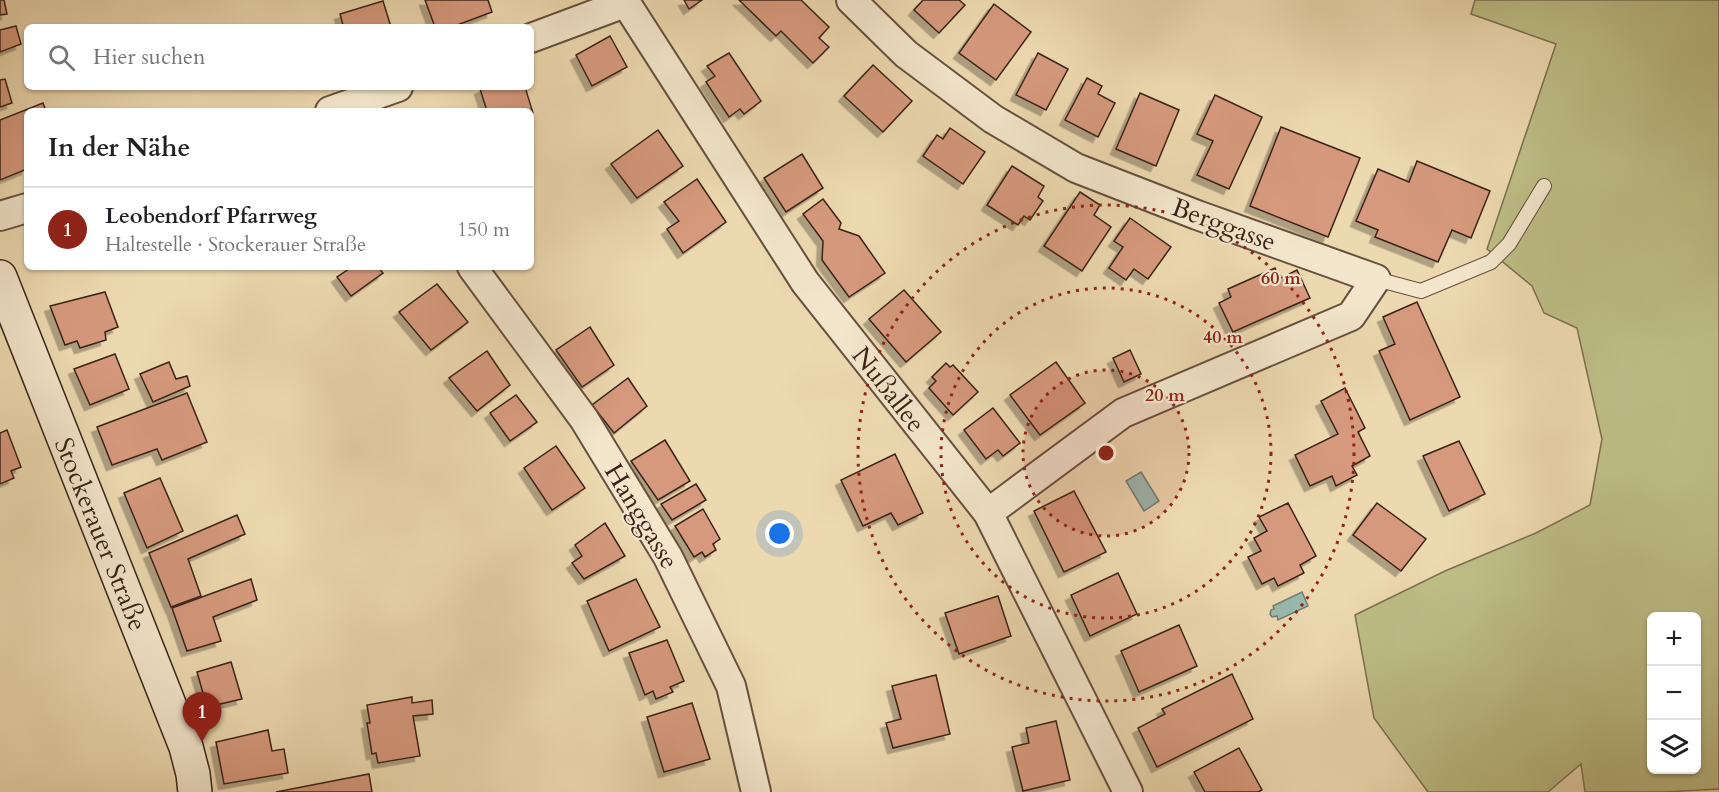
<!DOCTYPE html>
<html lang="de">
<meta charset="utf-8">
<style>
:root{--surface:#fff;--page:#f6f6f6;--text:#202124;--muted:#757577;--line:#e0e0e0;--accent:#8f2418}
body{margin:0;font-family:Cardo,serif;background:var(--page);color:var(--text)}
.controls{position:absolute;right:18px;bottom:18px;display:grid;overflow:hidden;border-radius:9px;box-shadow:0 2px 4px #0004}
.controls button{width:54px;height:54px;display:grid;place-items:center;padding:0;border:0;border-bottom:2px solid var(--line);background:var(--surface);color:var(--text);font:30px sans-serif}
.you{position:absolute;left:780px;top:534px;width:21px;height:21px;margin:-15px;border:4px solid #fff;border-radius:50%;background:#1a73e8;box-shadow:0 0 0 9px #1a73e833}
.badge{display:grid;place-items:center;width:39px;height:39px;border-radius:50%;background:var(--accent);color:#fff;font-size:20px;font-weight:700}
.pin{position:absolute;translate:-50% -50px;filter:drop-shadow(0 2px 3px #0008)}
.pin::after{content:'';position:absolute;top:32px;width:21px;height:18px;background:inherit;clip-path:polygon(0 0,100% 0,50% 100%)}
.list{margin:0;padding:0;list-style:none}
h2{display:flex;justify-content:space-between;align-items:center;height:78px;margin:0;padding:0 24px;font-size:26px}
h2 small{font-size:20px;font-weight:400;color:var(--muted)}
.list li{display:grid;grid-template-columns:39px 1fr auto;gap:18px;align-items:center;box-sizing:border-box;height:84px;padding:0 24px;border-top:2px solid var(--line)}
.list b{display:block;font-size:22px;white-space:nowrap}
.list p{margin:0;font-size:20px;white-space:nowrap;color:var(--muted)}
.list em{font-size:20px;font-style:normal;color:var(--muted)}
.icon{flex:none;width:33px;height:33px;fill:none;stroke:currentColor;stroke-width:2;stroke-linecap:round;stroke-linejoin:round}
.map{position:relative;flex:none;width:1719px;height:792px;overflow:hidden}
.search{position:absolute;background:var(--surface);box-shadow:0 2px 4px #0004;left:24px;top:24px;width:510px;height:66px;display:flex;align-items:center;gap:15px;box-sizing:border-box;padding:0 21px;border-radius:9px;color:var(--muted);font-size:22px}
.panel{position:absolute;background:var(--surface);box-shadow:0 2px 4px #0004;left:24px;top:108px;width:510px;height:162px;border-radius:9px}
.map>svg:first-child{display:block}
</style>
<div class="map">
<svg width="1719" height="792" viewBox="0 0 1719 792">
<defs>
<filter id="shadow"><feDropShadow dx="-5.5" dy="5.5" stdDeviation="0" flood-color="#0004"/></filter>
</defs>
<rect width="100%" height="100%" fill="#edd9b0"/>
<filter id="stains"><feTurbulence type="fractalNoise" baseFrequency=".00333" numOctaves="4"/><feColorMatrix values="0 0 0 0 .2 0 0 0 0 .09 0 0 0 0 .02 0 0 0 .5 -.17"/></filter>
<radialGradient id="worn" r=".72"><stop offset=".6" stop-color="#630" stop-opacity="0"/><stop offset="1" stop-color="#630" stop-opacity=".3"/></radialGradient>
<!-- green -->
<path fill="#bebe87" stroke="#7c704f" stroke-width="1.5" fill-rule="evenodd" d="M1475,0H1719V789L1664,792H1585L1581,764L1548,792H1428L1374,718L1355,615L1445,571L1536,533L1590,505L1602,439L1577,328L1544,313L1532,286L1487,249L1556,44L1471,14ZM1652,616H1696V770H1652Z"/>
<!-- water -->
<g fill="#99baaf" stroke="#737e72" stroke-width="1.5">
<polygon points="1141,472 1159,501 1144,511 1126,481"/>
<polygon points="1302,592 1308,606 1278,620 1277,616 1272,617 1270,614 1271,610 1274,609 1273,606"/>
</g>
<!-- building -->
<g fill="#d6997d" stroke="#3a2317" stroke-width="1.5" filter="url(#shadow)">
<polygon points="0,0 4,0 7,14 0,15"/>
<polygon points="425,0 488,0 492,12 452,27 435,27"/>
<polygon points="684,0 702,0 689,9"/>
<polygon points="739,0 801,0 829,27 819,38 829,47 813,63 781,31 776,36"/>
<polygon points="923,0 959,0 965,5 939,33 914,10"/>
<polygon points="383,1 391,27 336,27 343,25 340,14"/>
<polygon points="994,4 1031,32 996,80 959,53"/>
<polygon points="16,26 21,44 0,52 0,30"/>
<polygon points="610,36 627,67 592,86 576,55"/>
<polygon points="729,53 761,101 744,114 740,109 729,117 706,82 715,76 707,66"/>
<polygon points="1038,53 1068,69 1046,110 1016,95"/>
<polygon points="873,65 912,101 883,132 844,96"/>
<polygon points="1087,78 1102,86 1098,94 1115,103 1098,137 1065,120"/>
<polygon points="5,79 12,103 0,107 0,80"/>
<polygon points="485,87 525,87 533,113 531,114 531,111 487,111 480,89"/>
<polygon points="1140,93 1179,110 1156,166 1116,149"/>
<polygon points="1215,95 1262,117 1229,189 1197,175 1213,141 1197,134"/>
<polygon points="43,103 46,111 27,111 27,169 0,180 0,120"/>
<polygon points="1281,127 1360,158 1328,237 1250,206"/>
<polygon points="950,128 985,152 963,184 923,156 937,135 943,139"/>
<polygon points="658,130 683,166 637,198 611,164"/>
<polygon points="802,154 823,188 786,212 764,178"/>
<polygon points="1417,161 1490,191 1471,238 1452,230 1438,262 1375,237 1378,230 1356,221 1378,169 1409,182"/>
<polygon points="1012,166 1044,186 1038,197 1043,201 1030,220 1024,216 1018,225 987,205"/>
<polygon points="697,179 726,222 683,253 667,229 679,221 664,202"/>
<polygon points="1080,192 1100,205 1094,215 1111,227 1082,271 1044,246"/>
<polygon points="823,199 841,223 839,229 859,236 885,273 849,297 822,260 823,241 803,214"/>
<polygon points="1130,218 1171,247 1148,279 1134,269 1126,280 1109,268 1123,247 1114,241"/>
<polygon points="352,267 378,267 383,273 351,296 337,277"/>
<polygon points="1275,268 1279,279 1297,270 1310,298 1233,332 1219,303 1231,297 1228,289"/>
<polygon points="437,284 468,322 431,350 399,312"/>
<polygon points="904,290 941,332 906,362 869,319"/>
<polygon points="105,292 118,327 105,332 106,340 80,348 77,341 65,345 50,306"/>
<polygon points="1417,302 1460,397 1410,420 1379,351 1395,344 1383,317"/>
<polygon points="590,327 614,365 582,387 556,350"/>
<polygon points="1130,350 1141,374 1124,382 1113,358"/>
<polygon points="487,351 510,385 477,411 449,378"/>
<polygon points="115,354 129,389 90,405 74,369"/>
<polygon points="169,362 176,379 187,376 190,386 153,402 140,374"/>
<polygon points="1056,362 1085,403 1040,435 1010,395"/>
<polygon points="946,363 950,367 953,365 978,392 953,415 929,388 936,381 932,377"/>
<polygon points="628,378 647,406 614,433 592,405"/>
<polygon points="1345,388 1365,428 1358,432 1370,456 1352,466 1357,475 1336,486 1332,476 1310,486 1295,455 1338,434 1321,401"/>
<polygon points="187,393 207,442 162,460 157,449 112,465 97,427"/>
<polygon points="516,395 537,422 510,441 490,413"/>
<polygon points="993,408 1020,443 1003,456 998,450 986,459 964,430"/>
<polygon points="7,430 21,467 11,471 14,478 0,484 0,433"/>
<polygon points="665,440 690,481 658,500 631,461"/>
<polygon points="1459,441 1485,494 1449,511 1423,456"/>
<polygon points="556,446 585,488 552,510 524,468"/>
<polygon points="895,454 923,513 898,525 891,513 863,526 841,480"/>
<polygon points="160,478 183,531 147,548 124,493"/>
<polygon points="696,484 706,500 672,520 661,504"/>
<polygon points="1074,491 1106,552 1064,572 1034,511"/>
<polygon points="1288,503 1316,556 1300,565 1304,573 1278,586 1274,578 1262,584 1248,557 1261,551 1254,538 1267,531 1259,517"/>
<polygon points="1377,503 1426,539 1401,571 1353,535"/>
<polygon points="703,509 720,539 713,544 716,550 705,557 702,552 694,557 675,526"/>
<polygon points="237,515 245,534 188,559 201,596 171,607 149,553"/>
<polygon points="605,523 625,556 584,579 572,563 582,556 575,545"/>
<polygon points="1118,573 1137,614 1090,636 1071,595"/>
<polygon points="251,579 257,600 213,617 221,641 187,651 172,608"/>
<polygon points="636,579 660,627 609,651 587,601"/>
<polygon points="998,596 1011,636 959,654 945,613"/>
<polygon points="1179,625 1197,666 1139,692 1121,651"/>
<polygon points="667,640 684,681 670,687 673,692 656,699 653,691 645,695 629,653"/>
<polygon points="231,662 242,699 207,707 197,672"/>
<polygon points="1232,674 1253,719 1157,767 1138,728 1165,714 1162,709"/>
<polygon points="936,675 950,734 893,748 886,723 901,719 892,686"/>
<polygon points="412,697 412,703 432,700 433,714 413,716 420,756 378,763 376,753 372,754 367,723 370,723 367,705"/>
<polygon points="692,703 710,759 664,772 647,717"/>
<polygon points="1056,721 1070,780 1023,791 1012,747 1029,743 1026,728"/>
<polygon points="268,730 272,751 284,749 288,773 224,784 216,742"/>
<polygon points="1239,748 1262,790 1258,792 1205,792 1194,772"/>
<polygon points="369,774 372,792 276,792"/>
</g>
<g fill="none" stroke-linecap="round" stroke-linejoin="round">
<!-- lane casing -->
<g stroke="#67503d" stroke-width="16">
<polyline id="lane" points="1376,279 1421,291 1491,262 1509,244 1544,186"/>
</g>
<!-- street casing -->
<g stroke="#67503d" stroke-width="32">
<g id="street">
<polyline points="624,0 805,282 988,513 1128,792"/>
<polyline points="851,0 906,54 993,119 1076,168 1197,215 1376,279 1351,316 1123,413 988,513"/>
<polyline points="531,38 625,3 625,0"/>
<polyline points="330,111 398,87"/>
<polyline points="0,216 27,208"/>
<polyline points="472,267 584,419 668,557 731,686 756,792"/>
</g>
</g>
<!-- secondary casing -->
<g stroke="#3a2317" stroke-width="36">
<polyline id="secondary" points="0,277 186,747 193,774 195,792"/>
</g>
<!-- lane -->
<use href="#lane" stroke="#f3e6cc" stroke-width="14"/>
<!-- street -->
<use href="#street" stroke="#f3e6cc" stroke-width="28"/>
<!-- secondary -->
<use href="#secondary" stroke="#f3e6cc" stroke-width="33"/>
</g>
<!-- distance rings -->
<circle cx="1106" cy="453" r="83" fill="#8f2418" fill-opacity=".12"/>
<g fill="none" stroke="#8f2418" stroke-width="3" stroke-dasharray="3 6">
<circle cx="1106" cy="453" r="83"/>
<circle cx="1106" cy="453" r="165"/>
<circle cx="1106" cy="453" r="248"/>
</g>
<g text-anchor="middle" stroke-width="4.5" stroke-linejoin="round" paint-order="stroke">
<!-- street labels -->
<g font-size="26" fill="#3a2317" stroke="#f3e6cc">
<text transform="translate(1224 224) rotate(20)" y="9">Berggasse</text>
<text transform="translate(889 389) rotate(52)" y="9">Nußallee</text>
<text transform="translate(642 516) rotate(59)" y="9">Hanggasse</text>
<text transform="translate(101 534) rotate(68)" y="9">Stockerauer Straße</text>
</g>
</g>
<circle cx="1106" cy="453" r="9" fill="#8f2418" stroke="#f3e6cc" stroke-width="3"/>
<g font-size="18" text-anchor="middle" font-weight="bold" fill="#8f2418" stroke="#f3e6cc" stroke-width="4.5" stroke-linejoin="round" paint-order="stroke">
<text x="1281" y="284">60 m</text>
<text x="1223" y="343">40 m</text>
<text x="1165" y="401">20 m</text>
</g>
<rect width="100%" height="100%" filter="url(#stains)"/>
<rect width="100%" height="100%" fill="url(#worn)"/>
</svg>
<div class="controls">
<button>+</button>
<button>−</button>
<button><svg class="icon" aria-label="layers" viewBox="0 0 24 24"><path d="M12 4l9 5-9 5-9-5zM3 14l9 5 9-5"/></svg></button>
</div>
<div class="you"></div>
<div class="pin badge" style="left:202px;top:742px">1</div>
<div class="search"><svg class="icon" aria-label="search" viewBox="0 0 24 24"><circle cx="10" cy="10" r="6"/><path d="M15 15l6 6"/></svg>Hier suchen</div>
<section class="panel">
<h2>In der Nähe<small></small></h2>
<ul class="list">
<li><span class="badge">1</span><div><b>Leobendorf Pfarrweg</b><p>Haltestelle · Stockerauer Straße</p></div><em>150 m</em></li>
</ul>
</section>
</div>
